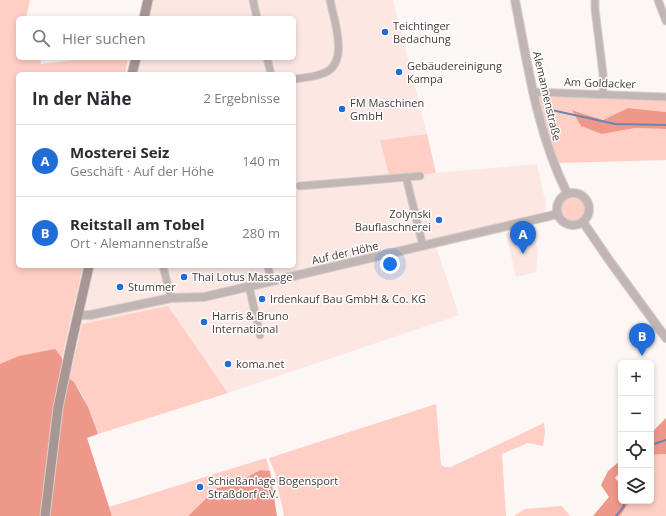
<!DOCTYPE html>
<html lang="de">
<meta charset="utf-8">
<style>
:root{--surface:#fff;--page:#f7f7f7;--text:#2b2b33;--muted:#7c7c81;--line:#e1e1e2;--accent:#206dd8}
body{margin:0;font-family:"Open Sans",sans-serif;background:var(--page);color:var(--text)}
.controls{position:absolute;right:12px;bottom:12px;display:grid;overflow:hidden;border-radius:6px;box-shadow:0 2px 6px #0003}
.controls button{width:36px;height:36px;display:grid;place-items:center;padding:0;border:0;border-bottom:1px solid var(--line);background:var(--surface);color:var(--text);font:20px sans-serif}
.you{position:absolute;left:390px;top:264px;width:14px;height:14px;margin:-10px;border:3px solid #fff;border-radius:50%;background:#1a73e8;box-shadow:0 0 0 6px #1a73e833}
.badge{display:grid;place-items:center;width:26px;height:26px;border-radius:50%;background:var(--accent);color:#fff;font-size:13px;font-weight:700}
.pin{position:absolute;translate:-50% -33px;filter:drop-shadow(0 1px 2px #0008)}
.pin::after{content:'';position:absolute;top:21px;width:14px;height:12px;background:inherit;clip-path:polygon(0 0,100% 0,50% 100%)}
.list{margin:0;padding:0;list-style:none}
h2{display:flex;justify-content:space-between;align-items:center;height:52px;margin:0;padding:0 16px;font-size:17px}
h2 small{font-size:13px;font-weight:400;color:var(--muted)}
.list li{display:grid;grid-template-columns:26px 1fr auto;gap:12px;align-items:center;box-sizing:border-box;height:72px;padding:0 16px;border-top:1px solid var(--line)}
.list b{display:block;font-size:15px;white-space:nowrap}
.list p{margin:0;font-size:13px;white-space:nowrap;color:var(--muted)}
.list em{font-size:13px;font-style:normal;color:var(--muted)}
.icon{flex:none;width:22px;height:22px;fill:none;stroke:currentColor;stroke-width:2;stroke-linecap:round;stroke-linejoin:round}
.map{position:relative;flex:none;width:666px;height:516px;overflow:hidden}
.search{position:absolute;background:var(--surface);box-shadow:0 2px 6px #0003;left:16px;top:16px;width:280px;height:44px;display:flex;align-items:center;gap:10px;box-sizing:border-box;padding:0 14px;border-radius:6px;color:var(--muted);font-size:15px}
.panel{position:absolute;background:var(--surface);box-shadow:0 2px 6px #0003;left:16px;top:72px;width:280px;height:196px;border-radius:6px}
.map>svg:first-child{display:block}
</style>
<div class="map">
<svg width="666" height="516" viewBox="0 0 666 516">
<rect width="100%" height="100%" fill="#fcf6f5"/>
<!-- built -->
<g fill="#fce7e3">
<polygon points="152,0 393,0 427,134 380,140 390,178 436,173 537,164 546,205 544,215 434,241 459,315 228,393 168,306 82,324 94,266 294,266 294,74 136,74 139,58 294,58 294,18 148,18"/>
<polygon points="532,227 538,251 536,272 516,277 506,233"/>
</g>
<!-- green -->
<g fill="#ffcec5">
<polygon points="0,0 30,0 26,18 18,18 18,58 40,58 41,64 92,58 128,58 125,74 18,74 18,266 83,266 62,358 55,350 0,364"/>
<polygon points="538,95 666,99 666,112 628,108 603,120 573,110 602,134 635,128 666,129 666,160 558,163 553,160"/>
<polygon points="427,134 436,173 390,179 380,140"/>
<circle cx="573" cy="208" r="13"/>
<path d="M168,306L228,393L98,434C92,418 83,388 69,379L82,324Z"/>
<polygon points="436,404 441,465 445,467 451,467 544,423 545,432 543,446 528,443 502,454 506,516 284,516 275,473 269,458"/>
<polygon points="666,454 666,516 620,516 630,501 651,501 651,455"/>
<polygon points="266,458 270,471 260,470 233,485 217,488 188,516 112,516 109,507"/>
<polygon points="562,506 570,516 514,516 525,509"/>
</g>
<!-- forest -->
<g fill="#ee988a">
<polygon points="628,108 666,112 666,129 635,128 602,134 581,126 572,110 603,120"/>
<polygon points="55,349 62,358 64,375 74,382 88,407 98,434 87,438 112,516 0,516 0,364 19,356"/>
<polygon points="666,418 666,454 651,455 651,433"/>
<polygon points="621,460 621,471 615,478 621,485 621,501 630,501 620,516 593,516 609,497 601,485 608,471"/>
<polygon points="260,470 270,471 277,516 188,516 217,488 233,485"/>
</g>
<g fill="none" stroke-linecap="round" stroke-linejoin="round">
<!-- stream -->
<g stroke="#6a85b2" stroke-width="2">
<polyline points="547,109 615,124 666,125"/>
<polyline points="651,445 666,440"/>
<polyline points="616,516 624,506 623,501"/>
</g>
<!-- minor casing -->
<g stroke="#d7d0cf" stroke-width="9">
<g id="minor">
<polyline points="253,0 257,18"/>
<polyline points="595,0 595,9 603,74 603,94"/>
<polyline points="658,0 666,21"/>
<polyline points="267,58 271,74"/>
<path d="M294,79C304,78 315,77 324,73C350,63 334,20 330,0"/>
<polyline points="533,92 666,97"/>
<polyline points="406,177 423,246"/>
<polyline points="300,186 420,176"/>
<polyline points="163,266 171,298"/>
<polyline points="268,266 271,281"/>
<polyline points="249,286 260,335"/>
</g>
</g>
<!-- tertiary casing -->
<g stroke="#d7d0cf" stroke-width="10">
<g id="tertiary">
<path d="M515,0C528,66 537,133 567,193"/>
<circle cx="573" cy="209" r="16"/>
<polyline points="583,222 609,260 666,338"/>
<polyline points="78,315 90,315 171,298 204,297 558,214"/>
</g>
</g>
<!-- secondary casing -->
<g stroke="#d7d0cf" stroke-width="11">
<g id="secondary">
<polyline points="144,18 148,0"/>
<polyline points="132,74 136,58"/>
<polyline points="45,516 58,408 71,345 89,266"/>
</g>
</g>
<!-- minor -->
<use href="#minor" stroke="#c2b6b4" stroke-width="7"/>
<!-- tertiary -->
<use href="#tertiary" stroke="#c2b6b4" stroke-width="8"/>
<!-- secondary -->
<use href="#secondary" stroke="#a79693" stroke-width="9"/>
</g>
<!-- markers -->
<g fill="#206dd8" stroke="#fff" stroke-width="1.5">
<circle cx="385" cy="32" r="4"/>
<circle cx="399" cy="72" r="4"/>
<circle cx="342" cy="109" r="4"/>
<circle cx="439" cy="220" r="4"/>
<circle cx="184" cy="277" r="4"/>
<circle cx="120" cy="287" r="4"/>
<circle cx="262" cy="299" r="4"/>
<circle cx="204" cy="322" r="4"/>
<circle cx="228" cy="364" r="4"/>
<circle cx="200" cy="487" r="4"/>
</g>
<g text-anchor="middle" stroke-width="3" stroke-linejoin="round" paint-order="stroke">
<!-- poi labels -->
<g font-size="11" fill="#443937" stroke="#fff" text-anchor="start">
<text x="393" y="30">Teichtinger<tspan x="393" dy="13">Bedachung</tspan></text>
<text x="407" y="70">Gebäudereinigung<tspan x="407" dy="13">Kampa</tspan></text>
<text x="350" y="107">FM Maschinen<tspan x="350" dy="13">GmbH</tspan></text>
<text x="431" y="218" text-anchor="end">Zolynski<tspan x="431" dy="13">Bauflaschnerei</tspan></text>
<text x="192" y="281">Thai Lotus Massage</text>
<text x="128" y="291">Stummer</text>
<text x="270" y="303">Irdenkauf Bau GmbH &amp; Co. KG</text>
<text x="212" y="320">Harris &amp; Bruno<tspan x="212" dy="13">International</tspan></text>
<text x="236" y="368">koma.net</text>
<text x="208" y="485">Schießanlage Bogensport<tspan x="208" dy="13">Straßdorf e.V.</tspan></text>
</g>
<!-- street labels -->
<g font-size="11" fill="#443937" stroke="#fff">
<text transform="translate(600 83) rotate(2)" y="4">Am Goldacker</text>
<text transform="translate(547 96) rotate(77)" y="4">Alemannenstraße</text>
<text transform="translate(345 253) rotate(-13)" y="4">Auf der Höhe</text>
</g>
</g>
</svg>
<div class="controls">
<button>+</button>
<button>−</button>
<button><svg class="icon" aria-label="locate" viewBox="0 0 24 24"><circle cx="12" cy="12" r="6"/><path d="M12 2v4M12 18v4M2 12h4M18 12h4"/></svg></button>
<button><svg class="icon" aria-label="layers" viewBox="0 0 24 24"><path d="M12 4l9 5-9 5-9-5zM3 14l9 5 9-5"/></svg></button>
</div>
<div class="you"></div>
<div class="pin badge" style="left:523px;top:254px">A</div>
<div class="pin badge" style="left:642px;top:356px">B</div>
<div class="search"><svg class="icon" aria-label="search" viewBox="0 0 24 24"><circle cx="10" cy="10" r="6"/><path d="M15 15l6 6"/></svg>Hier suchen</div>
<section class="panel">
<h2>In der Nähe<small>2 Ergebnisse</small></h2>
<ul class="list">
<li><span class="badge">A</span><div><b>Mosterei Seiz</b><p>Geschäft · Auf der Höhe</p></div><em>140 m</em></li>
<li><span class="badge">B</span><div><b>Reitstall am Tobel</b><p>Ort · Alemannenstraße</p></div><em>280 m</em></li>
</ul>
</section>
</div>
